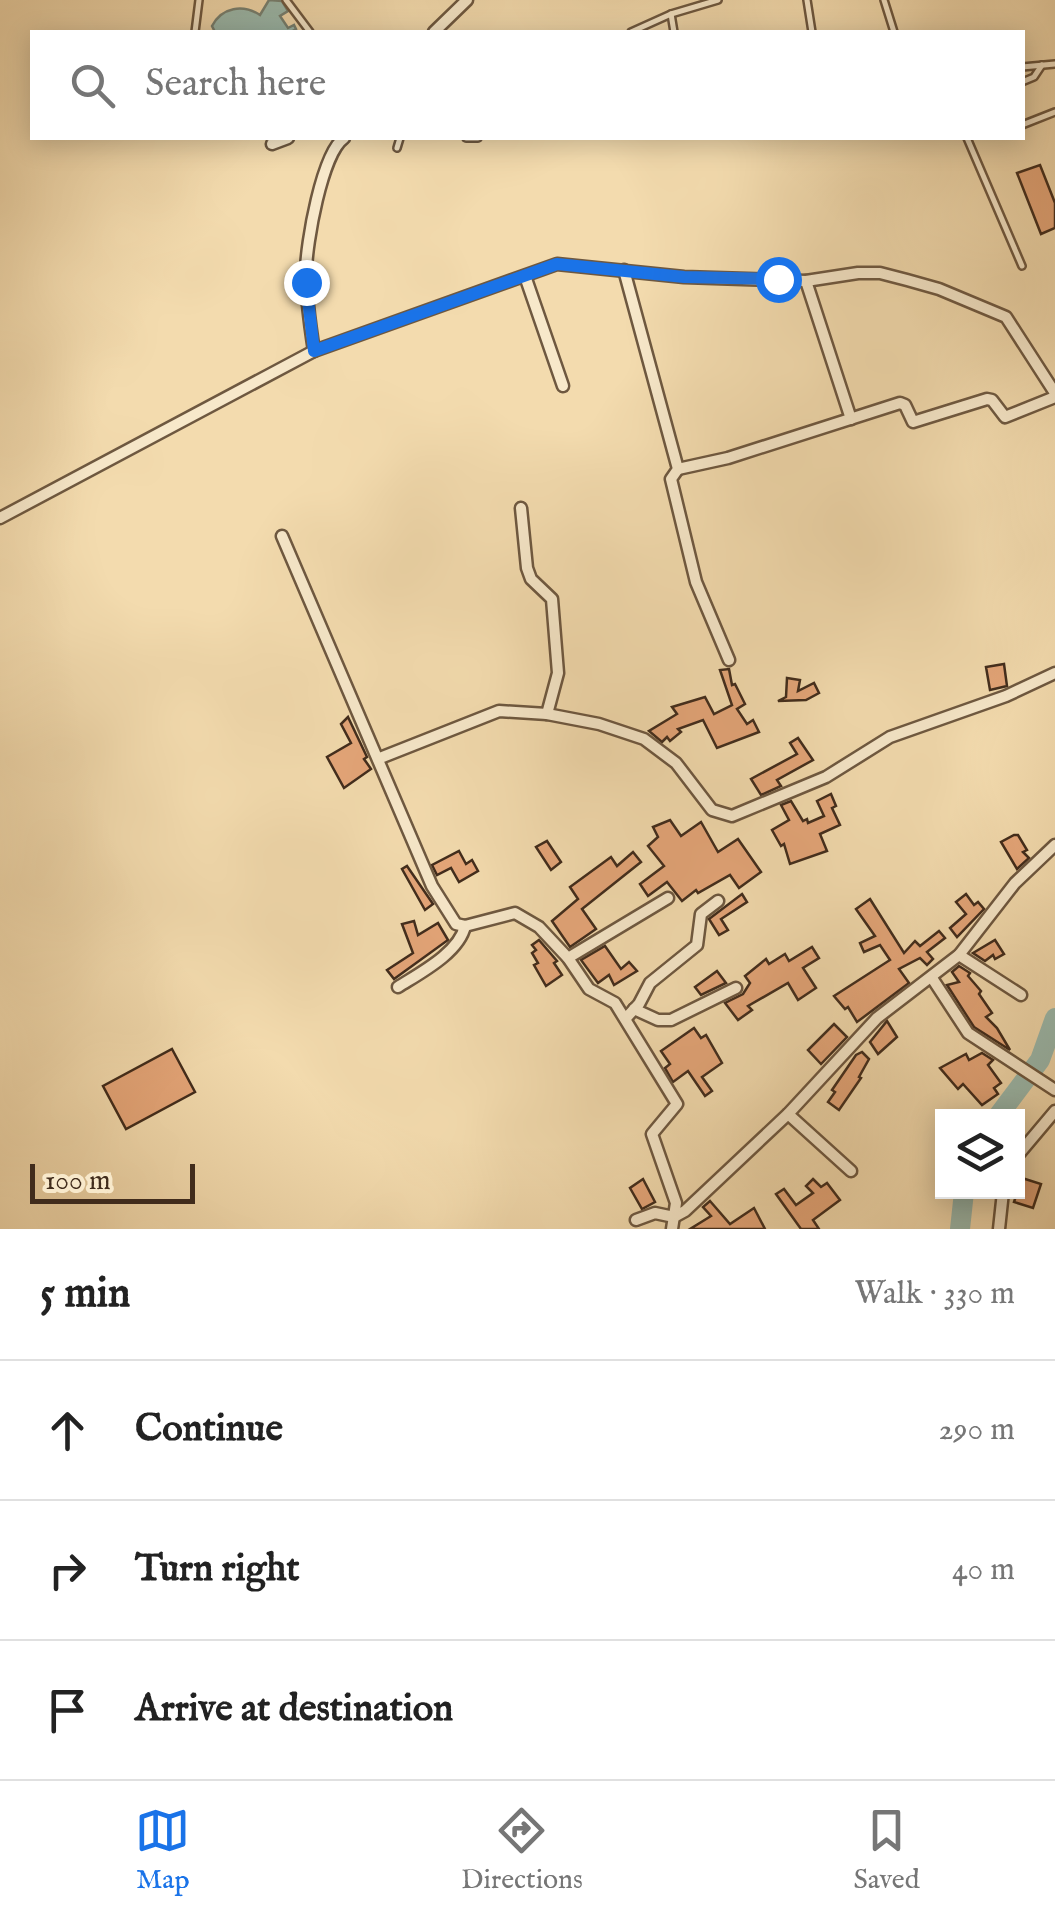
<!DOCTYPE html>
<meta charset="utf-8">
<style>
:root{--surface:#fff;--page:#f6f6f6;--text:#222;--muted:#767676;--line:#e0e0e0;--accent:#1a73e8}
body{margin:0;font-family:"IM FELL English",serif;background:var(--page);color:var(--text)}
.controls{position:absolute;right:30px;bottom:30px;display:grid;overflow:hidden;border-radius:0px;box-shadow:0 5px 25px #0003}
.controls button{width:90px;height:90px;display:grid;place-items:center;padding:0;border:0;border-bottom:2px solid var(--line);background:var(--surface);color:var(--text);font:50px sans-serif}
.scale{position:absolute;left:30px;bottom:25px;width:165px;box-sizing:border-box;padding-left:10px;border:5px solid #412c1c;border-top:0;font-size:28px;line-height:35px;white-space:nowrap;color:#412c1c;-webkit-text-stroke:8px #f7e8ca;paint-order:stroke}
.stop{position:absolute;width:30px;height:30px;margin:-22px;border:8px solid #1a73e8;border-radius:50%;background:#fff}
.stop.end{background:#1a73e8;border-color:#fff;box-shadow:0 2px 10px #0008}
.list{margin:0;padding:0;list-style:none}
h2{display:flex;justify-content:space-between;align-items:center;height:130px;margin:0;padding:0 40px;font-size:42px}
h2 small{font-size:32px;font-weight:400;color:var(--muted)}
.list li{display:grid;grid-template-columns:65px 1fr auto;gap:30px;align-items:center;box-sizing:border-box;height:140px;padding:0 40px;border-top:2px solid var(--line)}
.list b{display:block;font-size:38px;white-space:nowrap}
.list em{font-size:32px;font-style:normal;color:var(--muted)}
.icon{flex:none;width:55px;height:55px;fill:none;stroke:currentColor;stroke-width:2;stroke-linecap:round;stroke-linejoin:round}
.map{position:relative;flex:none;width:1055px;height:1229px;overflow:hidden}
.search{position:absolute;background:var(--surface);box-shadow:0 5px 25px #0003;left:30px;right:30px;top:30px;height:110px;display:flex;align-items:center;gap:25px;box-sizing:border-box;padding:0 35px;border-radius:0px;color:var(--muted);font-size:38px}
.sheet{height:550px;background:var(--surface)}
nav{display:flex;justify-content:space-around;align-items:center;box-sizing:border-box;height:140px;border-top:2px solid var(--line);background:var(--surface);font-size:28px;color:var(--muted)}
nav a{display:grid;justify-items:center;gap:5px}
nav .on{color:var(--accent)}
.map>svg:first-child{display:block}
</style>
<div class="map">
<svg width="1055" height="1229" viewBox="0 0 1055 1229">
<rect width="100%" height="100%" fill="#f3dbae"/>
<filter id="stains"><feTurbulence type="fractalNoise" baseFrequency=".002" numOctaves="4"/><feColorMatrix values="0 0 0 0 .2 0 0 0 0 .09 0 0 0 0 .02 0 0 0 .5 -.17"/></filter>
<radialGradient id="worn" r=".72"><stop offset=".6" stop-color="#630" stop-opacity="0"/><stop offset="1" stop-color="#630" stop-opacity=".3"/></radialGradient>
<!-- water -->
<path fill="#9bbbaf" stroke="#778274" stroke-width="2.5" d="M269,0L282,1L288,11L280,16L288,28L294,25L296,29L291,32H215L212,26C222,7 243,4 260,15Z"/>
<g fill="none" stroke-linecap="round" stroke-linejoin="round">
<!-- river -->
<g stroke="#9bbbaf" stroke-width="20">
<polyline points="998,1116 1040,1060 1055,1018"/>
<polyline points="960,1229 964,1192"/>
</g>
</g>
<!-- building -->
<g fill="#e5a679" stroke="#412c1c" stroke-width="2.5">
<polygon points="1040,165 1055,203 1055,228 1041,234 1017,173"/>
<polygon points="1004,664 1007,686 990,690 986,667"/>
<polygon points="729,669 732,685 735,684 745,704 737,709 747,724 753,720 759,732 717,748 703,720 678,729 681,732 670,741 667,737 662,742 649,731 677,714 672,707 705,697 714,714 732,705 720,670"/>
<polygon points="787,678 800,680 798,691 814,683 819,693 806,700 778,701 786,697"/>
<polygon points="348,717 367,757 364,759 371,769 344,788 327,757 351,743 341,724"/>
<polygon points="798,738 813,760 777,780 781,786 761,795 751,779 797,754 790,743"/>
<polygon points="831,794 836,806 832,808 840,825 820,834 827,851 790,864 784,844 781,846 772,830 789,820 781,805 791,801 803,821 807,819 808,823 824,816 817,801"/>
<polygon points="670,820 681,836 701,822 718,852 738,839 761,872 739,888 730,875 698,893 696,890 682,901 667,882 648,896 640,884 664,866 648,846 658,837 653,827"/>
<polygon points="1014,835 1018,835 1027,850 1023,852 1029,858 1017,869 1001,842"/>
<polygon points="547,841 561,862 551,870 536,847"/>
<polygon points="459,851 466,864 472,860 478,871 459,882 451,868 437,875 432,865"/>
<polygon points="633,852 641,862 582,909 596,929 570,947 552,921 578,899 570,887 611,857 617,866"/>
<polygon points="407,866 433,904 425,910 402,869"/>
<polygon points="742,894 747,902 721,919 728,930 719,935 709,919"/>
<polygon points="966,894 974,905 978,902 984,909 957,937 950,928 966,914 956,902"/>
<polygon points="870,899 904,953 915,941 920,946 939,931 945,938 927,952 933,959 927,965 920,958 899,969 909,983 857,1022 848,1007 845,1009 834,996 890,960 880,945 864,952 860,943 875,936 856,909"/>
<polygon points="414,921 418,935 438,923 448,940 394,979 387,970 413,953 402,924"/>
<polygon points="539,940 557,961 554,963 562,975 546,986 534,965 538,963 532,953 536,950 532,945"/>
<polygon points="995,940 1004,954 995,959 993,955 985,961 973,953"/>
<polygon points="605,946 621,969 629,962 637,971 614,985 609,975 598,983 581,960"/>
<polygon points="812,947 819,958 803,968 816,988 798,1000 788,983 748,1006 752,1010 738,1020 725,1003 743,994 750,983 745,976 766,959 769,964 785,954 789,961"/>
<polygon points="959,966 970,973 968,976 981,991 979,994 992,1013 986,1017 997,1028 1010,1050 974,1027 947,985 959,982 952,972"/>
<polygon points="717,971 726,983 701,995 695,987"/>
<polygon points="887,1021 897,1037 878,1054 870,1042"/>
<polygon points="834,1024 847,1037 821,1064 808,1050"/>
<polygon points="694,1028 701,1038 706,1035 722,1063 702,1077 712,1091 705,1096 688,1071 673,1082 665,1068 670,1064 661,1051"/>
<polygon points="172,1049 195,1092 126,1129 103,1086"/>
<polygon points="862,1052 869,1059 859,1077 861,1078 839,1110 828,1102 835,1092 832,1090 856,1055"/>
<polygon points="982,1053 993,1060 988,1065 1001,1083 994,1088 998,1094 982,1105 963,1084 958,1089 940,1068 966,1054 969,1060"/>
<polygon points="1022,1178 1041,1184 1033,1208 1014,1202"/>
<polygon points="643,1179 655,1202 642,1209 630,1188"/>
<polygon points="813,1179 821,1187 827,1183 840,1200 813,1220 819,1229 801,1229 776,1194 784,1189 796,1205 813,1193 806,1186"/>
<polygon points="710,1201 730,1224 754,1208 765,1229 690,1229 711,1216 703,1207"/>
</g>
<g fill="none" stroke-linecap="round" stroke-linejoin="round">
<!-- service casing -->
<g stroke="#6e5840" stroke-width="10">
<g id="service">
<polyline points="286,0 310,32"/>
<polyline points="807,0 812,32"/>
<polyline points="884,0 894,32"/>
<polyline points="671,14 674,32"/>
<polyline points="195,32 199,0"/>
<polyline points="631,32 671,14 718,0"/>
<polyline points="1022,67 1055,64"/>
<polyline points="1022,82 1034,77 1042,65"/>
<polyline points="1022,125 1055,112"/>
<polyline points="466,138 478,138"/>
<polyline points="967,138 1022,266"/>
<polyline points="397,148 400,138"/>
</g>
</g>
<!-- minor casing -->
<g stroke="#6e5840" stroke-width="15">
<g id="minor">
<polyline points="434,32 467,0"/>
<polyline points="272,144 288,138"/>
<polyline points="624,270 678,469 671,479 696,582 729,660"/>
<polyline points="525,276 563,386"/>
<polyline points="806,281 851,419"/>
<path d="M314,351C310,325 306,299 306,272C306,244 322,153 344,138"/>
<polyline points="678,469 728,458 900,403 905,405 913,422 987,399 992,400 1005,417 1055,397"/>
<polyline points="521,508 527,568 531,579 552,599 558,673 547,714"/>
<polyline points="0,518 314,351 557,264 684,277 806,281 858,273 880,273 907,280 939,289 1006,317 1055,393"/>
<polyline points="282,536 432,886 456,924 465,926 515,913 539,927 568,958 589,989 615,1003 677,1104 652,1134 676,1203 672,1229"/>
<polyline points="380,758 499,711 547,714 599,724 644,739 676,763 712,810 732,816 826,777 890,737 1006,696 1055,673"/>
<polyline points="959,955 1021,995"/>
<polyline points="568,958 668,898"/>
<polyline points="932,978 968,1033 1055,1090"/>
<path d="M398,987C420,973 459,953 465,926"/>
<polyline points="634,1009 658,1020 671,1020 736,988"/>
<polyline points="626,1018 639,1004 650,983 697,945 701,914 718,901"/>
<polyline points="788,1114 851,1171"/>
<polyline points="1018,1155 1055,1111"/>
<polyline points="636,1220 655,1213 674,1217 685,1211 788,1114 877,1018 959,955 1015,883 1055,845"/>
<polyline points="999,1229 1003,1192"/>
</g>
</g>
<!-- service -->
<use href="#service" stroke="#f7e8ca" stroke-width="5"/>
<!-- minor -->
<use href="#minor" stroke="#f7e8ca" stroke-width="10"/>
</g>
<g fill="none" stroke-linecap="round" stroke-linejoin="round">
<!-- route -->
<polyline stroke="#1a73e8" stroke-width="12" points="306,282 314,351 557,264 684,277 778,279"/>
</g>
<rect width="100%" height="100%" filter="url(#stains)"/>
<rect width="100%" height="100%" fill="url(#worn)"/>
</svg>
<div class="controls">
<button><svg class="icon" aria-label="layers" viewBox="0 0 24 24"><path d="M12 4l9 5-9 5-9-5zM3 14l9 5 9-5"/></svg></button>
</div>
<div class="scale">100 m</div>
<div class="stop" style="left:778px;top:279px"></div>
<div class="stop end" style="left:306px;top:282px"></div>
<div class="search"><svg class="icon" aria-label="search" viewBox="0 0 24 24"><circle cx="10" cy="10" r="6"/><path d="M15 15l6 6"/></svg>Search here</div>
</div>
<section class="sheet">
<h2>5 min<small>Walk · 330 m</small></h2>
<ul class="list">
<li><svg class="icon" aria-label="ahead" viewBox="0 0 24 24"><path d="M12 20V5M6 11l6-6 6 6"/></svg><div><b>Continue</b></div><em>290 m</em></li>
<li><svg class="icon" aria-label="right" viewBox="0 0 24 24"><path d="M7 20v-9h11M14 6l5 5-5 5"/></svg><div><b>Turn right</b></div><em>40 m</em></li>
<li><svg class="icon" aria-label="arrive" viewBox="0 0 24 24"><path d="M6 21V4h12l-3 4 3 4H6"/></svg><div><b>Arrive at destination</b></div></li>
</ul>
</section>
<nav>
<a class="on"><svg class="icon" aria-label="map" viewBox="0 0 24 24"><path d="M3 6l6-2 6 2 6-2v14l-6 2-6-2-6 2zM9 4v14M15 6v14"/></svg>Map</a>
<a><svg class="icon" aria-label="directions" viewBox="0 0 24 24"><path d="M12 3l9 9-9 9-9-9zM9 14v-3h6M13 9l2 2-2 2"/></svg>Directions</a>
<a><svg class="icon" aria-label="saved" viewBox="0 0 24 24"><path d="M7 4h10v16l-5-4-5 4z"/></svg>Saved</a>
</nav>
